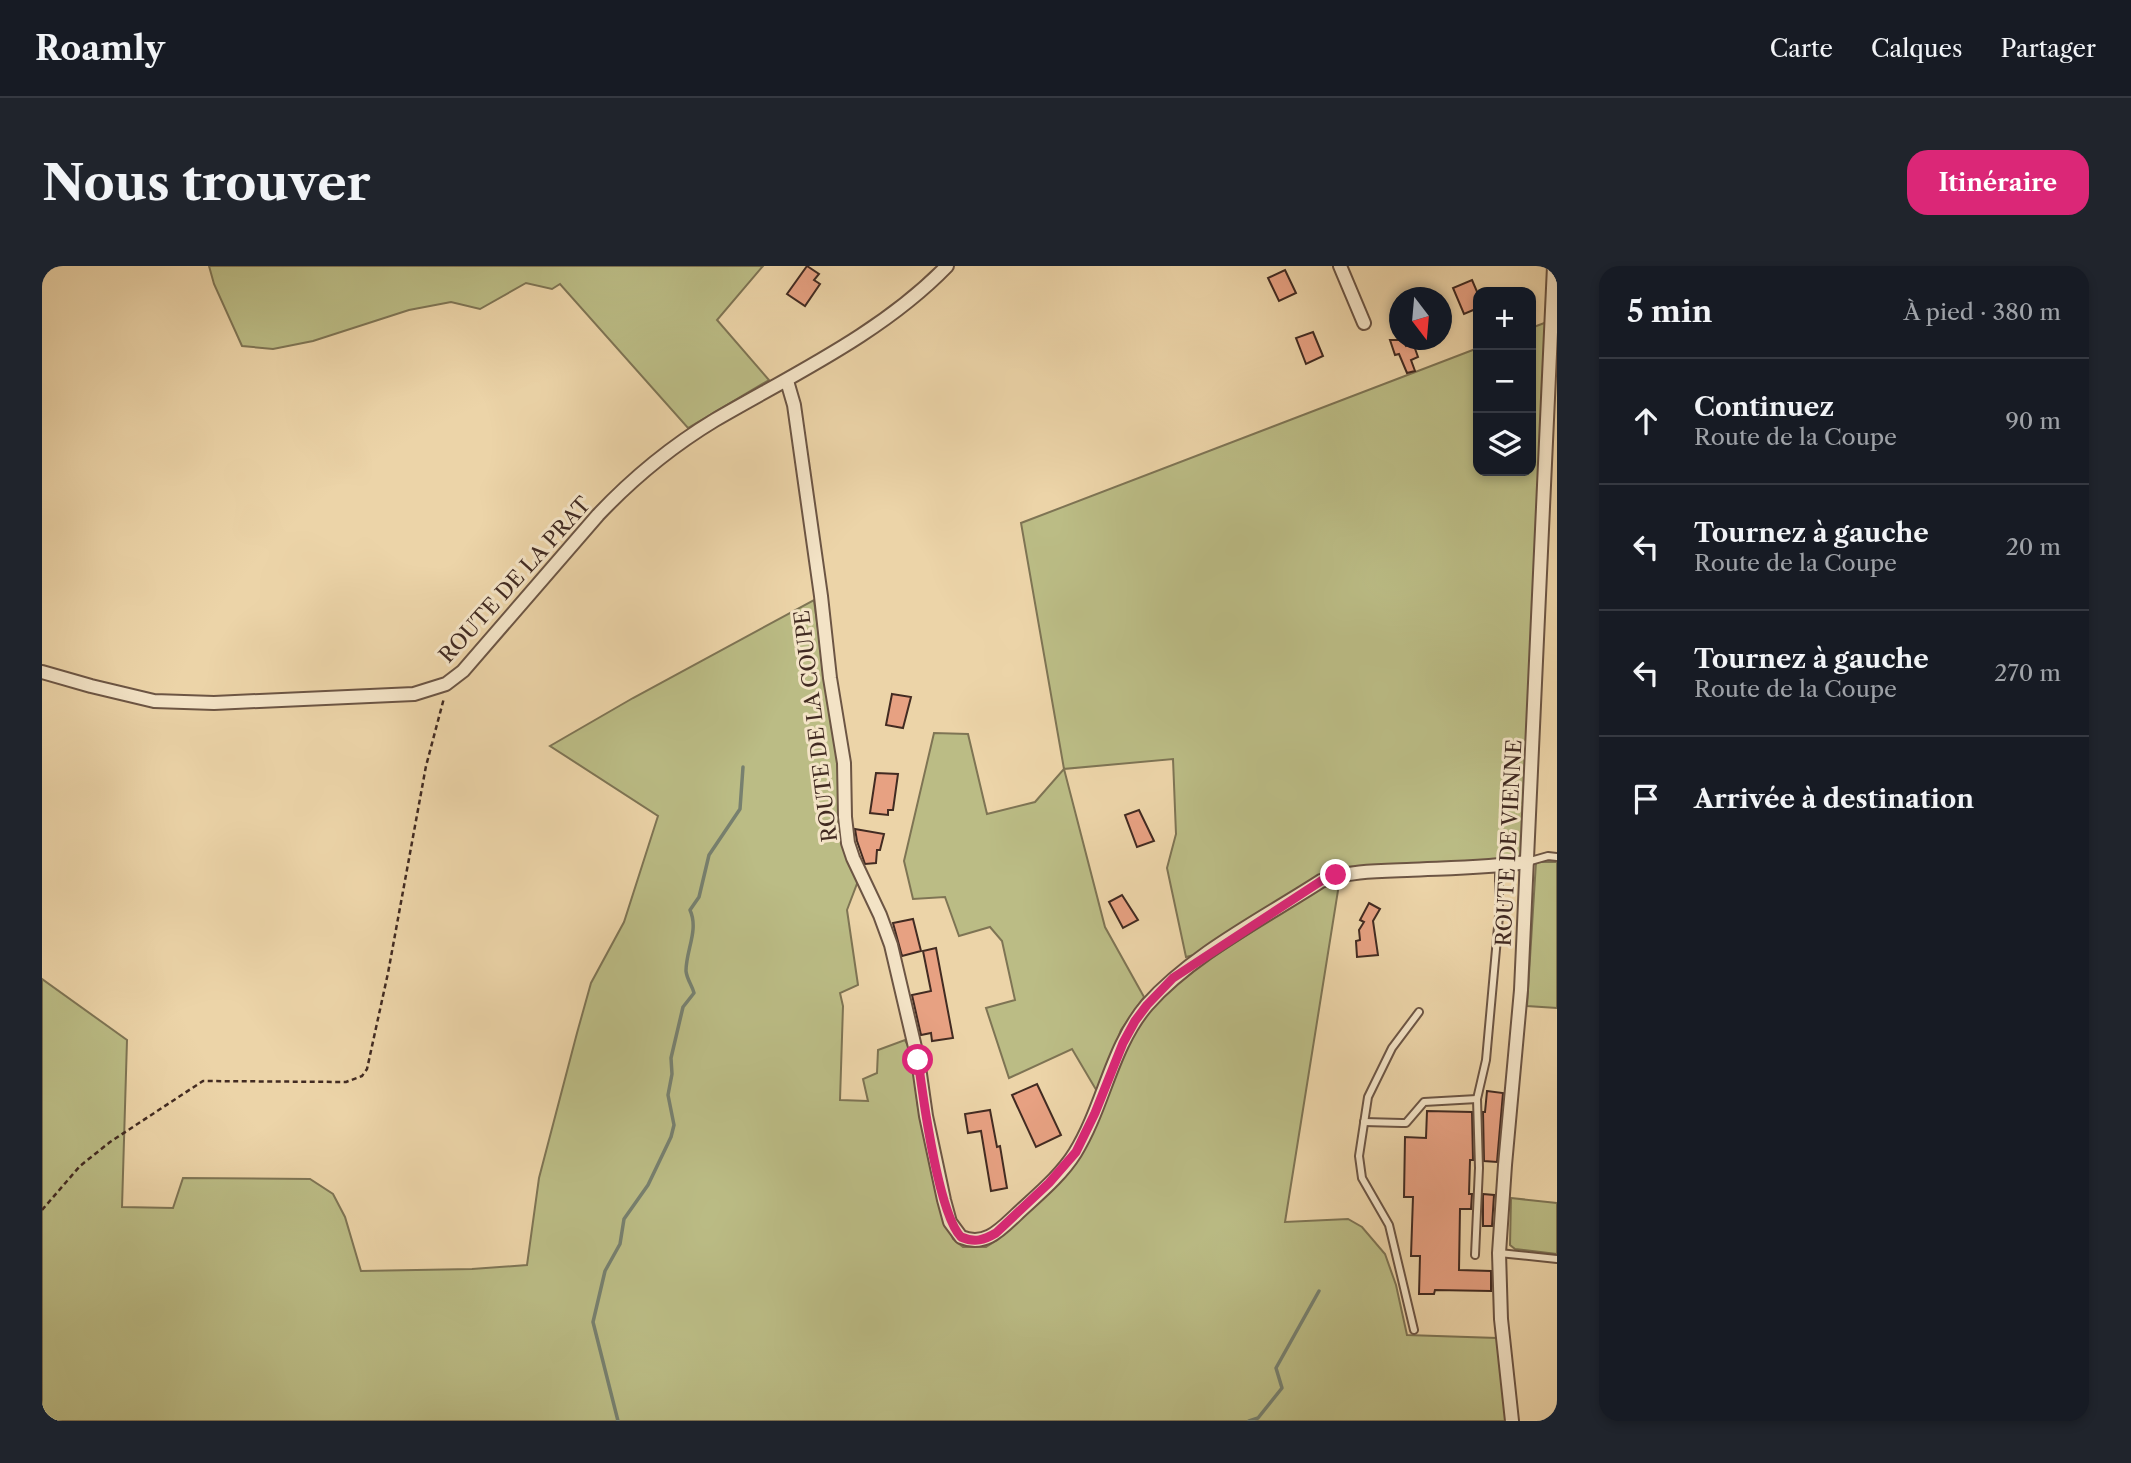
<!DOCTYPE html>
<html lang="fr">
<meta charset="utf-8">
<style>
:root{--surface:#171b24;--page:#20242c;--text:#f1f3f6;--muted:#9ea1a6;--line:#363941;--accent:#db2777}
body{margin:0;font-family:"Libre Caslon Text",serif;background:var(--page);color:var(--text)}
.controls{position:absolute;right:21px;top:21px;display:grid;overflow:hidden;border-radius:14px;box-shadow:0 4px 10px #0003}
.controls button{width:63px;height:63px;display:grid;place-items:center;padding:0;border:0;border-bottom:2px solid var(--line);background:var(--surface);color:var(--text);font:35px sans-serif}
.compass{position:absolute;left:1347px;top:21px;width:63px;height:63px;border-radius:50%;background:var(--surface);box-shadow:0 4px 10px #0003;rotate:164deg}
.stop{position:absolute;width:21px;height:21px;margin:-16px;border:5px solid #db2777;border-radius:50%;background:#fff}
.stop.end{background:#db2777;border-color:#fff;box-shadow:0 2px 7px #0008}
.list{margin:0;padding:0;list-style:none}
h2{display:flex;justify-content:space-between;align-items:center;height:91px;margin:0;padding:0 28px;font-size:30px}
h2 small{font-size:23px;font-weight:400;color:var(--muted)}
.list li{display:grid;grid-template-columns:46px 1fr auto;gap:21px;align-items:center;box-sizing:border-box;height:126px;padding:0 28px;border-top:2px solid var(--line)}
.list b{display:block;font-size:26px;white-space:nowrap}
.list p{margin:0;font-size:23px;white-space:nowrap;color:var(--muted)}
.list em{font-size:23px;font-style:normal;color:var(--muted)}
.icon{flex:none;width:38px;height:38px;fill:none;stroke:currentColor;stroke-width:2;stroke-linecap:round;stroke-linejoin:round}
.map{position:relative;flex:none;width:1515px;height:1155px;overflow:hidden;border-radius:21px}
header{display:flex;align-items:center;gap:42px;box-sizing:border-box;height:98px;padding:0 35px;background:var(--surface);border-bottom:2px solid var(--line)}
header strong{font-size:33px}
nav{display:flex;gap:38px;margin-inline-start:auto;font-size:24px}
.intro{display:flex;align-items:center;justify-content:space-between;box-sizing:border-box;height:168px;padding:0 42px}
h1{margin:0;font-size:49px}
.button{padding:18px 32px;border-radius:21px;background:var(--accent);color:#fff;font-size:24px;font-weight:700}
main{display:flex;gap:42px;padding:0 42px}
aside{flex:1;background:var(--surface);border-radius:21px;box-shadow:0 4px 10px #0003}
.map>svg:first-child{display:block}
</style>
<header>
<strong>Roamly</strong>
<nav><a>Carte</a><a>Calques</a><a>Partager</a></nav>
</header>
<div class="intro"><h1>Nous trouver</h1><a class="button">Itinéraire</a></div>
<main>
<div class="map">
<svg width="1515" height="1155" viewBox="0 0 1515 1155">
<rect width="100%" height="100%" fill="#ecd4a8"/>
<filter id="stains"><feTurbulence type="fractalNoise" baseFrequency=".00286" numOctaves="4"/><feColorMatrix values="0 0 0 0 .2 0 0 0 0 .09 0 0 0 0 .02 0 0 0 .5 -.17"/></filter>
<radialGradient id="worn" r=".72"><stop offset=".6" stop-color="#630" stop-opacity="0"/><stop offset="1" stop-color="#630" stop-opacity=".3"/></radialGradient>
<!-- green -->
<g fill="#bbbc85" stroke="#7e7454" stroke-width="2">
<polygon points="167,0 721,0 675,54 727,114 646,162 518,18 510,23 484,17 438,43 409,36 367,44 271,75 231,83 200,80 172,18"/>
<polygon points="1505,56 1479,591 1469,596 1302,601 1292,603 1152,689 1144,691 1125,602 1134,568 1131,493 1022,503 1063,661 1102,731 1079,764 1056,827 1030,783 967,812 944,742 973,734 960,675 948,661 917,670 903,631 871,633 862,595 892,467 926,468 945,548 993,536 1022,503 979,257 1436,82 1436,205 1489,205 1489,62"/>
<path d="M772,334C779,387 789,441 795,494C800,543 791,568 816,615L805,644L816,719L798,727L801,740L798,834L826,835L821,813L835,807L836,784L863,774L869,786L876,841L906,960L911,973L921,981H944L955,974L1003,929L1042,882L1058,850L1085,778L1098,755L1120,731L1145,708L1280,620L1298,612L1243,956L1306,953L1320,961L1343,988L1354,1019L1365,1069L1455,1072L1465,1155H0V713L85,774L80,941L131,942L141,912L268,913L291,928L303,951L319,1005L430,1003L485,999L497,912L535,767L549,717L582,656L616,550L508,480L591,432Z"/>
<polygon points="1494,596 1515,596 1515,742 1485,740"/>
<polygon points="1469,932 1515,937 1515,988 1473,983 1468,979"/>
</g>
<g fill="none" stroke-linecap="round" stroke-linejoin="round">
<!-- stream -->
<g stroke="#77806f" stroke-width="3.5">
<path d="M576,1155L551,1056L563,1005L578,978L582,953L606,919L629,871L632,859L626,829L630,808L629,792L641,741L652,727C650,719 645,714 644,705C644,684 657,664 648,644L657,631L667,589L698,543L701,501"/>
<polyline points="1207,1155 1216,1152 1240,1122 1234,1102 1277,1025"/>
</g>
</g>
<!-- building -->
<g fill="#e7a182" stroke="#422b22" stroke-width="2">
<polygon points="765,0 777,8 772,14 778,18 763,40 745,28"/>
<polygon points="1243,4 1254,27 1237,35 1226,12"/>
<polygon points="1430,14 1436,28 1436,42 1422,48 1411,22"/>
<polygon points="1271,66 1281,90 1264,98 1254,72"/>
<polygon points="1348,74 1362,74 1364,80 1371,77 1376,91 1369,94 1373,105 1365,107 1357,88 1353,89"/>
<polygon points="850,428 869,431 861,462 844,459"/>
<polygon points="834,507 856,508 851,544 846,544 846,549 828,547"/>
<polygon points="1097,544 1112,575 1095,581 1083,549"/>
<polygon points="813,563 842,568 838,584 835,584 834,597 823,598 815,575"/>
<polygon points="1080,629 1096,654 1081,662 1067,636"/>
<polygon points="1327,637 1338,643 1331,655 1336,689 1315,691 1314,675 1318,674 1317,664 1322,656 1318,654"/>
<polygon points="871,653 879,685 860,690 851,657"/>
<polygon points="894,682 911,772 890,775 889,767 879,769 870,729 889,725 881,685"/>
<polygon points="995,818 1019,869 994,881 970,829"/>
<polygon points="1445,825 1461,827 1455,896 1442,895 1441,846 1443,846"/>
<polygon points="948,844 955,881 958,880 965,922 949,925 939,865 926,867 923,848"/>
<polygon points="1385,845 1430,846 1431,894 1428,894 1427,928 1430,928 1429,943 1418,943 1417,1004 1449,1005 1449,1025 1393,1024 1392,1028 1377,1028 1378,990 1369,990 1371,931 1362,931 1363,871 1384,872"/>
<polygon points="1441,928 1452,929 1450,960 1441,960"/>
</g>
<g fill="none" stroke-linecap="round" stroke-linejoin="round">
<!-- lane casing -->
<g stroke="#6c5544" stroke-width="10">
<g id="lane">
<polyline points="1485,596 1506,590 1515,591"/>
<polyline points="1322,856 1360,857 1364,857 1382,836 1435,833"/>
<polyline points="1457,987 1515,993"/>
<polyline points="1433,989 1437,902 1435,833 1444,794 1457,650 1457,600"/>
<polyline points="1372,1064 1347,959 1320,912 1317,890 1326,831 1350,782 1377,746"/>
</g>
</g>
<!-- street casing -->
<g stroke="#6c5544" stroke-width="16">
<g id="street">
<polyline points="1298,0 1322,57"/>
<path d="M745,115L752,139L779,330L788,412L802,497L803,551L806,577L811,592L838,649L849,679L876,794L884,850L902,934L908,956L919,971C943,981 958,964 974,949C994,930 1018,911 1033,887C1062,840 1069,781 1105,739C1150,688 1222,652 1279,615C1307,605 1335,605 1365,604C1405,602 1445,602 1485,596"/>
<path d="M0,406L49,420L112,435L172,437L372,428L404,418L421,405L556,249C590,213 630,180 673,154C752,108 840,67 905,0"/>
<polyline points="1470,1155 1459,1053 1457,987 1463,899 1479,724 1512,0"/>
</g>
</g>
<!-- path -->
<polyline stroke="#422b22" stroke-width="2.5" stroke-dasharray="5 3.5" stroke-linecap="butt" points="0,944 38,900 68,876 161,815 304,816 320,810 325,803 346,707 384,500 402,432"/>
<!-- lane -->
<use href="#lane" stroke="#f3e3c6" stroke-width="6"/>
<!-- street -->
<use href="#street" stroke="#f3e3c6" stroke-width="12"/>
</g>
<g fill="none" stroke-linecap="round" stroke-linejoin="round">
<!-- route -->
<path stroke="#db2777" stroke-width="9" d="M876,794C881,831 896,947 919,971C933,977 942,974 954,967L1007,917L1034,886L1053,847L1081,777L1093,755L1105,739L1131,712L1279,615L1294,609"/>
</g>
<g text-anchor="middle" stroke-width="6" stroke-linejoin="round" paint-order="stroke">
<!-- street labels -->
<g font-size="21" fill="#422b22" stroke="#f3e3c6">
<text transform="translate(473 314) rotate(-48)" y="7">ROUTE DE LA PRAT</text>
<text transform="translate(774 460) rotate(-97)" y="7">ROUTE DE LA COUPE</text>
<text transform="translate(1467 577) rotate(-87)" y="7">ROUTE DE VIENNE</text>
</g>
</g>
<rect width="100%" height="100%" filter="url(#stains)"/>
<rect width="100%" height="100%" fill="url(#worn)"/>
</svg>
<div class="controls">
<button>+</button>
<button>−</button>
<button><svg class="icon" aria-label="layers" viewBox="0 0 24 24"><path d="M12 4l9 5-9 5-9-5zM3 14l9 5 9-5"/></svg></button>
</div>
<svg class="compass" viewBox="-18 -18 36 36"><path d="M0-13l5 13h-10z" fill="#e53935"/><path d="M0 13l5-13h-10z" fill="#9ea1a6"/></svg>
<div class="stop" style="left:876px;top:794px"></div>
<div class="stop end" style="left:1294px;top:609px"></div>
</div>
<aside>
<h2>5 min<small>À pied · 380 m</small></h2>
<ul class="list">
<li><svg class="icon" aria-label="ahead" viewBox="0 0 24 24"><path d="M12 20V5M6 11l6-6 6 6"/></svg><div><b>Continuez</b><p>Route de la Coupe</p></div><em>90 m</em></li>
<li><svg class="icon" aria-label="left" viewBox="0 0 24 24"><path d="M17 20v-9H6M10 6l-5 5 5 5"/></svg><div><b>Tournez à gauche</b><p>Route de la Coupe</p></div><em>20 m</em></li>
<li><svg class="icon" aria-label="left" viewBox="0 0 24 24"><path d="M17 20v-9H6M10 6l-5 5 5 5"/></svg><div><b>Tournez à gauche</b><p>Route de la Coupe</p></div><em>270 m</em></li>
<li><svg class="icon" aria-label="arrive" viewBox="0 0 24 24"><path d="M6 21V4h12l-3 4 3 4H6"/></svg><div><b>Arrivée à destination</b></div></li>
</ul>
</aside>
</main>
